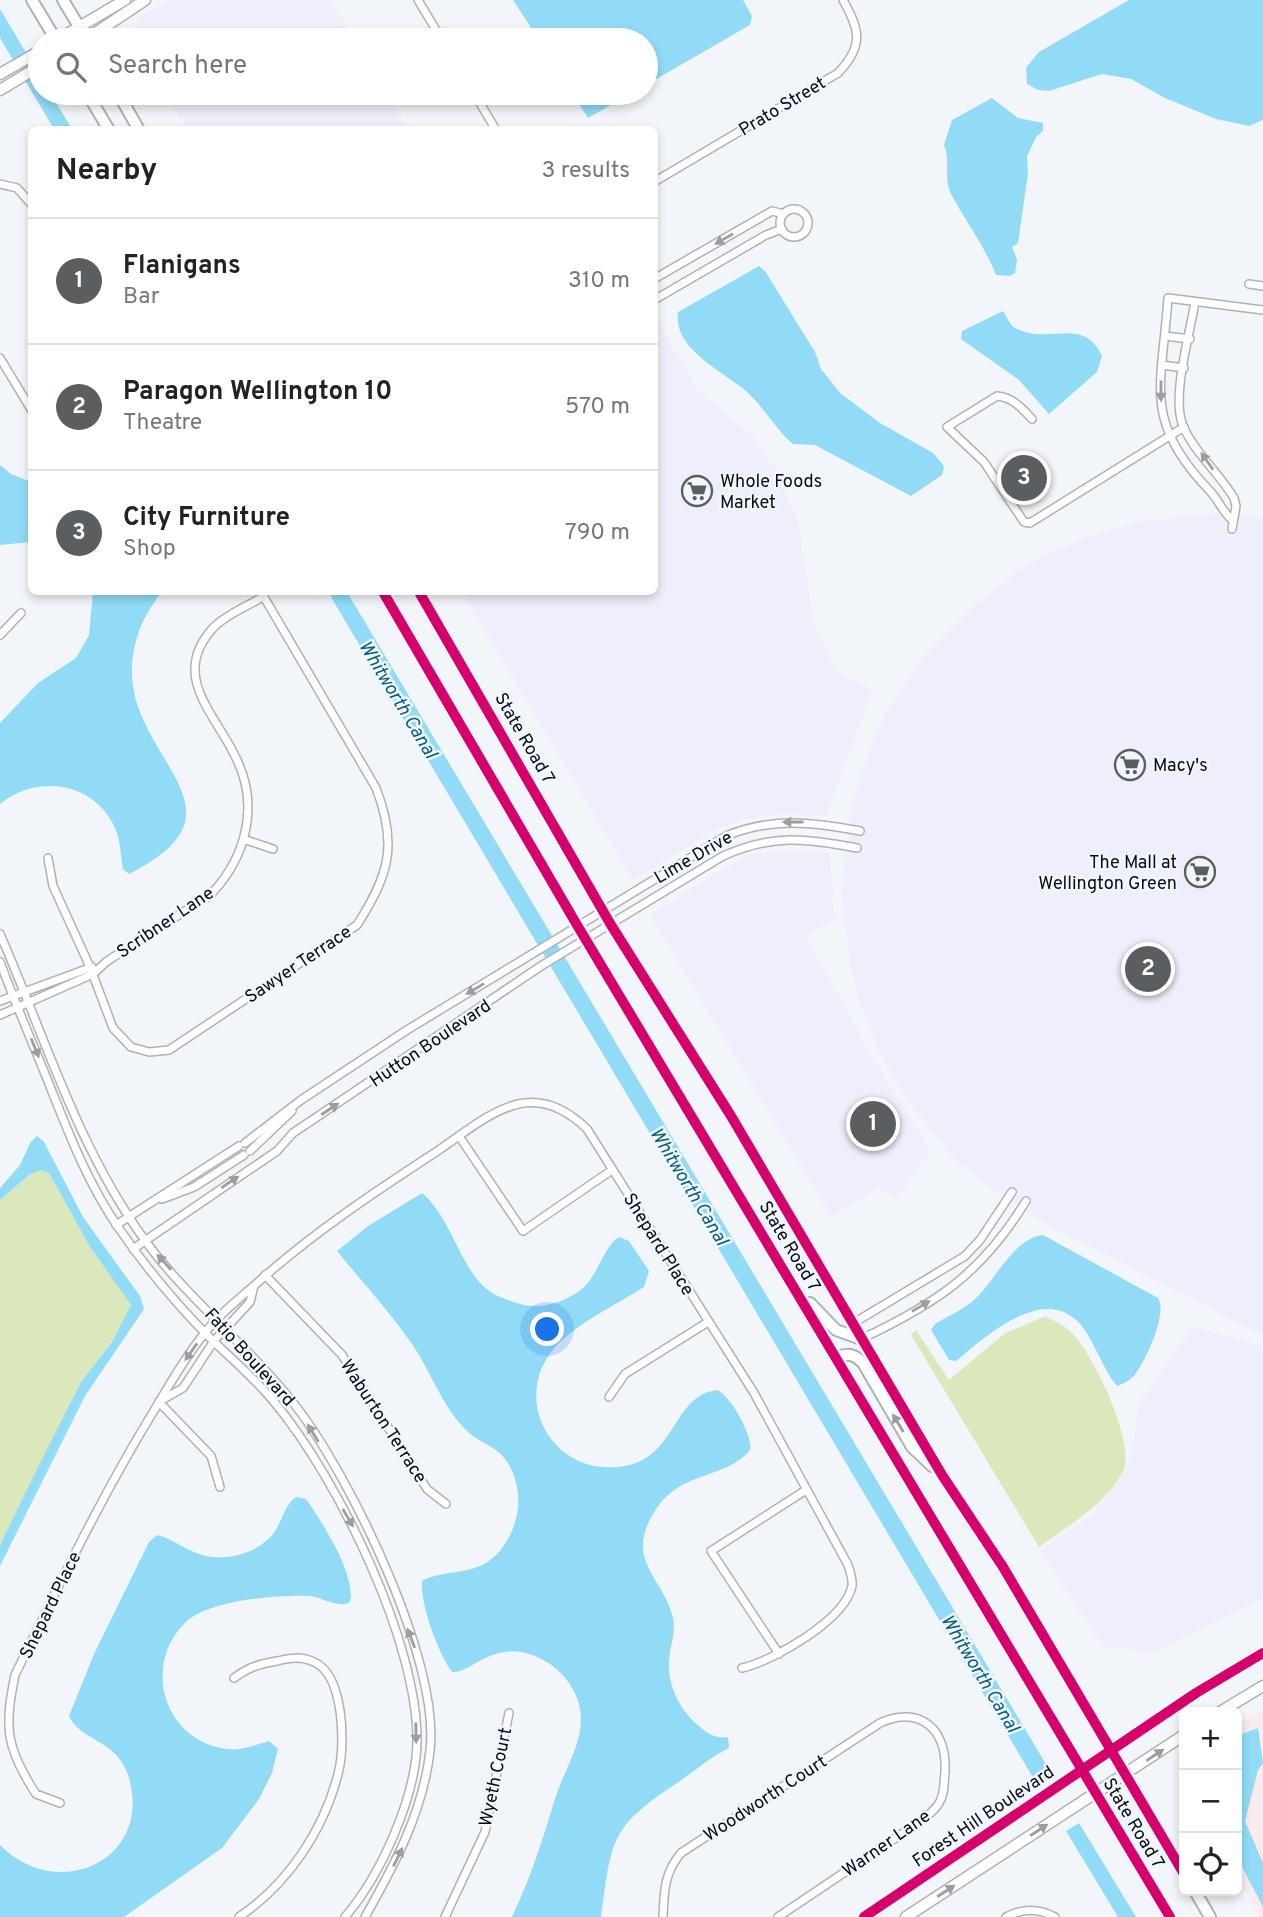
<!DOCTYPE html>
<meta charset="utf-8">
<style>
:root{--surface:#fff;--page:#f6f6f6;--text:#222;--muted:#767676;--line:#e0e0e0;--accent:#5b5e61}
body{margin:0;font-family:Overpass,sans-serif;background:var(--page);color:var(--text)}
.controls{position:absolute;right:21px;bottom:21px;display:grid;overflow:hidden;border-radius:10px;box-shadow:0 4px 10px #0003}
.controls button{width:63px;height:63px;display:grid;place-items:center;padding:0;border:0;border-bottom:2px solid var(--line);background:var(--surface);color:var(--text);font:35px sans-serif}
.you{position:absolute;left:548px;top:1330px;width:24px;height:24px;margin:-18px;border:5px solid #fff;border-radius:50%;background:#1a73e8;box-shadow:0 0 0 10px #1a73e833}
.badge{display:grid;place-items:center;width:46px;height:46px;border-radius:50%;background:var(--accent);color:#fff;font-size:23px;font-weight:700}
.pin{position:absolute;translate:-50% -50%;border:4px solid #fff;box-shadow:0 2px 7px #0006}
.list{margin:0;padding:0;list-style:none}
h2{display:flex;justify-content:space-between;align-items:center;height:91px;margin:0;padding:0 28px;font-size:30px}
h2 small{font-size:23px;font-weight:400;color:var(--muted)}
.list li{display:grid;grid-template-columns:46px 1fr auto;gap:21px;align-items:center;box-sizing:border-box;height:126px;padding:0 28px;border-top:2px solid var(--line)}
.list b{display:block;font-size:26px;white-space:nowrap}
.list p{margin:0;font-size:23px;white-space:nowrap;color:var(--muted)}
.list em{font-size:23px;font-style:normal;color:var(--muted)}
.icon{flex:none;width:38px;height:38px;fill:none;stroke:currentColor;stroke-width:2;stroke-linecap:round;stroke-linejoin:round}
.map{position:relative;flex:none;width:1263px;height:1917px;overflow:hidden}
.search{position:absolute;background:var(--surface);box-shadow:0 4px 10px #0003;left:28px;top:28px;width:630px;height:77px;display:flex;align-items:center;gap:18px;box-sizing:border-box;padding:0 24px;border-radius:38px;color:var(--muted);font-size:26px}
.panel{position:absolute;background:var(--surface);box-shadow:0 4px 10px #0003;left:28px;top:126px;width:630px;height:469px;border-radius:10px}
.map>svg:first-child{display:block}
</style>
<div class="map">
<svg width="1263" height="1917" viewBox="0 0 1263 1917">
<rect width="100%" height="100%" fill="#f2f6fa"/>
<!-- commercial -->
<g fill="#efeefc">
<polygon points="168,0 331,0 355,40 134,40 138,19"/>
<polygon points="165,93 386,93 408,129 187,129"/>
<polygon points="655,318 699,391 750,434 777,471 797,519 814,625 835,670 873,690 826,816 782,814 741,820 716,830 633,880 462,592 654,592"/>
<polygon points="1209,514 1263,517 1263,1336 1030,1215 987,1185 953,1157 908,1101 882,1058 859,1001 849,961 842,895 849,820 861,772 883,718 924,655 974,607 1025,566 1084,538 1140,522"/>
<polygon points="770,852 829,853 835,919 806,935 865,1045 931,1151 896,1198 878,1187 832,1217 650,915 724,868 753,854"/>
<polygon points="1193,1327 1263,1346 1263,1598 1152,1653 1103,1646 1040,1551 1093,1514 1124,1475 1131,1459 1140,1402"/>
</g>
<!-- medical -->
<polygon fill="#f9ecef" points="1263,1711 1263,1917 1260,1917 1237,1876 1237,1724"/>
<!-- green -->
<g fill="#dbe8bc">
<polygon points="41,1170 49,1173 90,1247 131,1305 112,1342 81,1382 0,1545 0,1200 29,1175"/>
<path d="M1045,1316C1054,1321 1066,1326 1072,1333C1093,1354 1137,1444 1123,1472C1105,1505 1068,1526 1039,1547L911,1335L916,1330L949,1380L1004,1334Z"/>
</g>
<!-- water -->
<g fill="#92dbf7">
<polygon points="513,0 743,0 752,16 750,25 646,85 646,40 539,40"/>
<polygon points="1129,0 1263,0 1263,120 1249,126 1216,119 1165,98 1131,79 1102,74 1049,91 1038,90 1027,84 1026,68 1039,52"/>
<polygon points="0,9 40,76 40,93 50,93 72,129 54,129 0,38"/>
<polygon points="572,93 632,93 588,118"/>
<path d="M992,98L1018,118L1043,123V131L1036,137L1027,156L1028,173L1018,243L1012,247L1017,260L1015,273L1010,276L996,275C984,245 966,222 951,194C943,178 951,160 944,145L952,120Z"/>
<path d="M759,266L765,271L815,352L821,369L840,393L880,423L933,453L944,466L942,475L911,496L815,445L793,444C775,429 764,407 746,391C723,372 672,348 678,312Z"/>
<path d="M1003,311C1007,317 1010,325 1015,328C1048,346 1083,315 1102,356L1097,372L1049,414L1019,380L961,339L962,331Z"/>
<polygon points="0,465 11,474 31,482 31,542 0,545"/>
<path d="M93,592H162C135,624 124,667 138,707C165,780 236,819 129,874L123,869C120,853 121,837 112,822C88,780 35,776 0,804V723L38,683L76,658L89,635Z"/>
<polygon points="328,592 347,592 1053,1776 1038,1786"/>
<polygon points="37,1136 44,1142 83,1217 140,1296 144,1309 85,1396 0,1566 0,1545 41,1461 81,1382 112,1342 131,1305 90,1247 49,1173 41,1170 29,1175 0,1200 0,1188 20,1165 30,1143"/>
<path d="M422,1193C451,1217 461,1270 488,1290C497,1297 506,1299 517,1303C536,1310 560,1304 578,1292C598,1279 603,1246 619,1237L629,1241L649,1271L644,1287C616,1305 579,1322 556,1346C510,1397 550,1473 617,1467C677,1463 671,1395 717,1390C731,1396 753,1436 750,1450C725,1480 682,1470 656,1509C622,1561 664,1577 673,1618C676,1633 670,1646 669,1660C667,1685 680,1711 699,1726C708,1734 716,1739 728,1737L729,1748C712,1756 696,1770 680,1781C610,1827 612,1837 601,1917H512C530,1879 542,1842 554,1802C567,1759 600,1723 566,1679C555,1665 538,1655 521,1652C487,1647 470,1673 452,1672C438,1653 420,1604 422,1581C446,1568 474,1577 496,1555C516,1534 524,1503 514,1476C502,1443 483,1448 465,1429C443,1407 431,1373 414,1347C391,1313 363,1283 337,1251L368,1226Z"/>
<path d="M1043,1235L1158,1298C1168,1312 1146,1360 1136,1373C1131,1380 1125,1383 1117,1386C1102,1368 1096,1344 1081,1325C1045,1282 986,1336 956,1361L949,1360L931,1330L935,1324C948,1316 965,1309 976,1298C996,1279 1014,1238 1043,1235Z"/>
<path d="M296,1497L306,1499C322,1522 356,1574 350,1602C339,1609 322,1597 309,1596C279,1594 206,1601 185,1623C141,1666 165,1742 227,1749C241,1751 255,1745 269,1741L278,1749L272,1773L259,1799L222,1848L124,1917H0V1845C59,1905 155,1858 128,1775C116,1739 80,1741 69,1716L94,1654L149,1542L157,1535C170,1538 180,1546 192,1551C217,1564 255,1556 273,1534C282,1523 284,1505 296,1497Z"/>
<polygon points="1258,1728 1263,1763 1258,1770 1245,1821 1263,1863 1263,1907 1237,1857 1237,1736"/>
<polygon points="1079,1823 1136,1917 1118,1917 1066,1831"/>
</g>
<g fill="none" stroke-linecap="round" stroke-linejoin="round">
<!-- street casing -->
<g stroke="#aeb2b5" stroke-width="10">
<g id="street">
<polyline points="418,0 442,40"/>
<polyline points="474,93 496,130"/>
<path d="M654,182L838,73C864,46 860,30 843,0"/>
<polyline points="0,184 17,188 32,205"/>
<circle cx="794" cy="223" r="14"/>
<polyline points="654,279 772,211 784,214"/>
<polyline points="1249,284 1263,286"/>
<polyline points="654,300 766,235 782,229"/>
<path d="M1195,302C1190,334 1171,397 1183,426C1195,453 1219,473 1234,498L1236,506L1232,529"/>
<polyline points="1165,336 1190,339"/>
<polyline points="0,358 32,411"/>
<polyline points="1162,365 1184,368"/>
<path d="M1032,419C1022,408 1012,397 997,396L947,427L984,462L1024,522L1030,523L1184,427"/>
<path d="M1232,520C1222,511 1218,499 1209,490C1142,420 1162,386 1168,298L1263,310"/>
<polyline points="0,635 21,613"/>
<polyline points="246,840 273,849"/>
<path d="M48,858L53,886L90,967L113,1028L131,1047L149,1052L169,1050L357,925C389,875 398,845 376,788L261,592"/>
<path d="M0,934C45,1037 77,1146 144,1239C187,1299 249,1346 295,1405C350,1476 441,1662 430,1751C423,1812 395,1864 365,1917"/>
<path d="M0,962C14,1000 30,1037 45,1074C66,1126 86,1181 118,1227C144,1265 173,1300 205,1333C228,1356 254,1377 275,1403C338,1479 418,1642 417,1742C416,1797 381,1875 345,1917"/>
<polyline points="0,1001 92,967"/>
<path d="M0,1015L93,974L106,962C131,945 157,929 182,913C192,907 205,901 213,892C246,856 259,806 237,760C217,715 168,676 214,627C227,614 248,606 264,596"/>
<polyline points="459,1136 523,1231 612,1170"/>
<path d="M245,1143L301,1100L407,1030L726,836C771,817 813,822 860,831"/>
<polyline points="250,1151 292,1111"/>
<polyline points="162,1199 194,1187 244,1155"/>
<polyline points="116,1225 239,1146"/>
<path d="M133,1249L277,1151L293,1133L541,966L723,856C772,834 805,838 857,848"/>
<polyline points="265,1275 342,1355 427,1489 446,1504"/>
<polyline points="852,1324 965,1256 980,1240 1012,1192"/>
<path d="M861,1339C936,1304 982,1273 1026,1201"/>
<polyline points="609,1397 625,1374 708,1322"/>
<polyline points="160,1401 183,1388 214,1341 250,1302 254,1286"/>
<polyline points="159,1402 211,1456 220,1487"/>
<polyline points="779,1654 711,1551 806,1490"/>
<path d="M234,1678C249,1667 259,1664 277,1661C290,1658 301,1656 314,1662C344,1675 345,1743 339,1770C325,1829 288,1884 239,1917"/>
<path d="M60,1803L36,1794C6,1748 4,1728 15,1675C59,1585 102,1495 155,1409C170,1384 185,1357 204,1334C218,1315 239,1299 257,1283C313,1233 373,1193 436,1152C489,1116 530,1074 587,1129L754,1393L848,1565C850,1571 853,1580 852,1586C845,1620 773,1661 742,1668"/>
<polyline points="445,1917 485,1832 509,1713"/>
<path d="M663,1917C664,1892 664,1873 681,1853L880,1723C920,1705 947,1729 945,1771C944,1782 945,1794 939,1803C936,1809 929,1814 924,1819L778,1917"/>
<path d="M1006,1917C1023,1908 1038,1908 1055,1917"/>
</g>
</g>
<!-- secondary casing -->
<g stroke="#aeb2b5" stroke-width="13">
<g id="secondary">
<polyline points="57,40 125,0"/>
<polyline points="85,40 145,0"/>
<polyline points="0,74 40,51"/>
<polyline points="0,90 40,66"/>
<polyline points="1220,1712 1263,1686"/>
<polyline points="864,1917 1196,1693 1263,1653"/>
<polyline points="906,1917 1184,1735"/>
</g>
</g>
<!-- primary casing -->
<g stroke="#aeb2b5" stroke-width="14">
<g id="primary">
<polyline points="32,0 56,40"/>
<polyline points="63,0 87,40"/>
<polyline points="87,93 109,130"/>
<polyline points="118,93 139,130"/>
<polyline points="383,592 577,925 1170,1917"/>
<polyline points="419,592 611,925 731,1116 942,1475 1003,1567 1184,1874"/>
<polyline points="810,1303 836,1330 861,1339"/>
<path d="M837,1357C849,1353 854,1354 863,1363L912,1447L932,1466"/>
<polyline points="1195,1891 1210,1917"/>
</g>
</g>
<!-- street -->
<use href="#street" stroke="#fdfefe" stroke-width="7"/>
<!-- secondary -->
<use href="#secondary" stroke="#fdfefe" stroke-width="10"/>
<!-- primary -->
<use href="#primary" stroke="#fdfefe" stroke-width="10"/>
<!-- cycleway casing -->
<g stroke="#eff6fe" stroke-width="15">
<g id="cycleway">
<polyline points="383,592 577,925 1170,1917"/>
<polyline points="419,592 611,925 731,1116 942,1475 1003,1567 1184,1874"/>
<polyline points="864,1917 1196,1693 1263,1653"/>
</g>
</g>
<!-- cycleway -->
<use href="#cycleway" stroke="#d6006c" stroke-width="10"/>
</g>
<!-- one-way arrows -->
<defs><path id="oneway-solid" d="M-6-.8H1V-3.2L6.5 0L1 3.2V.8H-6Z" transform="scale(1.75)"/></defs>
<g fill="#9b9d9e">
<use href="#oneway-solid" transform="translate(724 239) rotate(150)"/>
<use href="#oneway-solid" transform="translate(1161 391) rotate(90)"/>
<use href="#oneway-solid" transform="translate(1207 461) rotate(-125)"/>
<use href="#oneway-solid" transform="translate(793 822) rotate(-180)"/>
<use href="#oneway-solid" transform="translate(475 989) rotate(149)"/>
<use href="#oneway-solid" transform="translate(35 1048) rotate(68)"/>
<use href="#oneway-solid" transform="translate(330 1109) rotate(-33)"/>
<use href="#oneway-solid" transform="translate(230 1182) rotate(-34)"/>
<use href="#oneway-solid" transform="translate(164 1262) rotate(-132)"/>
<use href="#oneway-solid" transform="translate(921 1306) rotate(-31)"/>
<use href="#oneway-solid" transform="translate(191 1352) rotate(125)"/>
<use href="#oneway-solid" transform="translate(898 1423) rotate(-121)"/>
<use href="#oneway-solid" transform="translate(313 1433) rotate(-122)"/>
<use href="#oneway-solid" transform="translate(348 1518) rotate(60)"/>
<use href="#oneway-solid" transform="translate(411 1638) rotate(-111)"/>
<use href="#oneway-solid" transform="translate(416 1733) rotate(89)"/>
<use href="#oneway-solid" transform="translate(1155 1755) rotate(-34)"/>
<use href="#oneway-solid" transform="translate(1039 1830) rotate(-33)"/>
<use href="#oneway-solid" transform="translate(398 1857) rotate(-64)"/>
<use href="#oneway-solid" transform="translate(946 1891) rotate(-33)"/>
</g>
<!-- icons -->
<defs>
<g id="supermarket-ring" transform="scale(1.575)"><circle r="9.5" fill="#eff6fe" stroke="#5b5e61" stroke-width="1.5"/><path d="M-6-5.5h2.5l.6 2H6L4.5 2H-2.5L-4.4-4H-6ZM-1.5 3.2a1.3 1.3 0 1 0 .1 0ZM3 3.2a1.3 1.3 0 1 0 .1 0Z" fill="#5b5e61"/></g>
</defs>
<g fill-rule="evenodd">
<use href="#supermarket-ring" x="697" y="491"/>
<use href="#supermarket-ring" x="1130" y="765"/>
<use href="#supermarket-ring" x="1200" y="872"/>
</g>
<g text-anchor="middle" stroke-width="5" stroke-linejoin="round" paint-order="stroke">
<!-- street labels -->
<g font-size="18" fill="#090c0f" stroke="#eff6fe">
<text transform="translate(782 106) rotate(-31)" y="6">Prato Street</text>
<text transform="translate(525 738) rotate(60)" y="6">State Road 7</text>
<text transform="translate(693 857) rotate(-30)" y="6">Lime Drive</text>
<text transform="translate(165 922) rotate(-34)" y="6">Scribner Lane</text>
<text transform="translate(298 964) rotate(-34)" y="6">Sawyer Terrace</text>
<text transform="translate(430 1043) rotate(-34)" y="6">Hutton Boulevard</text>
<text transform="translate(659 1244) rotate(58)" y="6">Shepard Place</text>
<text transform="translate(790 1246) rotate(59)" y="6">State Road 7</text>
<text transform="translate(250 1357) rotate(48)" y="6">Fatio Boulevard</text>
<text transform="translate(384 1421) rotate(57)" y="6">Waburton Terrace</text>
<text transform="translate(50 1605) rotate(-64)" y="6">Shepard Place</text>
<text transform="translate(495 1777) rotate(-78)" y="6">Wyeth Court</text>
<text transform="translate(765 1798) rotate(-33)" y="6">Woodworth Court</text>
<text transform="translate(983 1816) rotate(-34)" y="6">Forest Hill Boulevard</text>
<text transform="translate(1134 1823) rotate(59)" y="6">State Road 7</text>
<text transform="translate(886 1843) rotate(-35)" y="6">Warner Lane</text>
</g>
<!-- poi labels -->
<g font-size="18" fill="#090c0f" stroke="#eff6fe" text-anchor="start">
<text x="720" y="487">Whole Foods<tspan x="720" dy="21">Market</tspan></text>
<text x="1153" y="771">Macy's</text>
<text x="1177" y="868" text-anchor="end">The Mall at<tspan x="1177" dy="21">Wellington Green</tspan></text>
</g>
<!-- water labels -->
<g font-size="19" font-style="italic" fill="#085f7a" stroke="#eff6fe">
<text transform="translate(399 699) rotate(59)" y="7">Whitworth Canal</text>
<text transform="translate(690 1186) rotate(59)" y="7">Whitworth Canal</text>
<text transform="translate(981 1673) rotate(59)" y="7">Whitworth Canal</text>
</g>
</g>
</svg>
<div class="controls">
<button>+</button>
<button>−</button>
<button><svg class="icon" aria-label="locate" viewBox="0 0 24 24"><circle cx="12" cy="12" r="6"/><path d="M12 2v4M12 18v4M2 12h4M18 12h4"/></svg></button>
</div>
<div class="you"></div>
<div class="pin badge" style="left:873px;top:1124px">1</div>
<div class="pin badge" style="left:1148px;top:969px">2</div>
<div class="pin badge" style="left:1024px;top:478px">3</div>
<div class="search"><svg class="icon" aria-label="search" viewBox="0 0 24 24"><circle cx="10" cy="10" r="6"/><path d="M15 15l6 6"/></svg>Search here</div>
<section class="panel">
<h2>Nearby<small>3 results</small></h2>
<ul class="list">
<li><span class="badge">1</span><div><b>Flanigans</b><p>Bar</p></div><em>310 m</em></li>
<li><span class="badge">2</span><div><b>Paragon Wellington 10</b><p>Theatre</p></div><em>570 m</em></li>
<li><span class="badge">3</span><div><b>City Furniture</b><p>Shop</p></div><em>790 m</em></li>
</ul>
</section>
</div>
